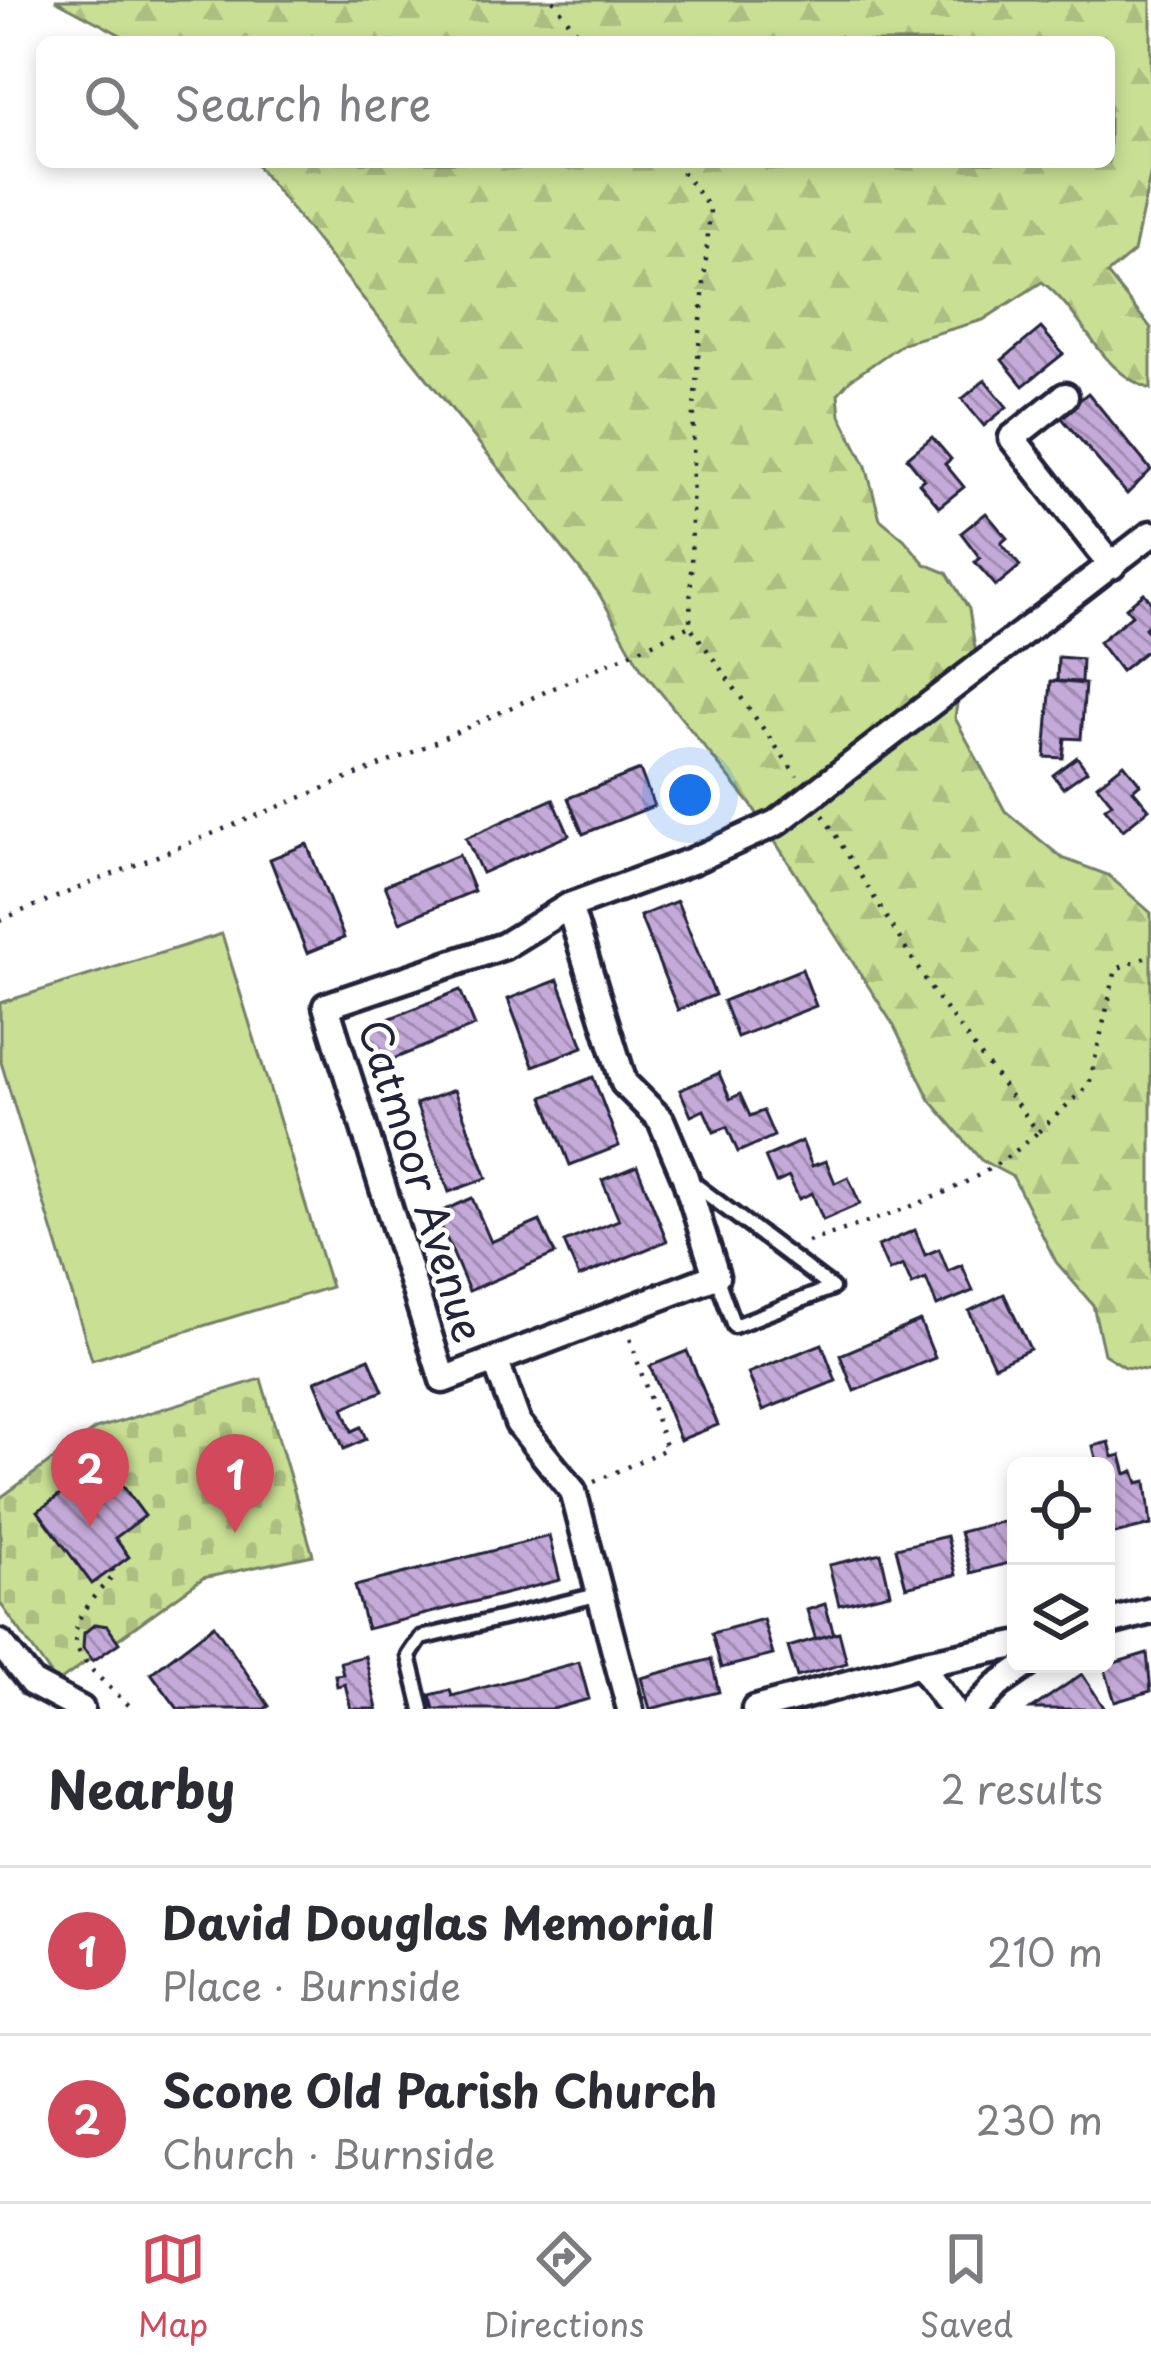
<!DOCTYPE html>
<meta charset="utf-8">
<style>
:root{--surface:#fff;--page:#f2f2f3;--text:#2b2b33;--muted:#7c7c81;--line:#e1e1e2;--accent:#d1495b}
body{margin:0;font-family:"Playpen Sans",sans-serif;background:var(--page);color:var(--text)}
.controls{position:absolute;right:36px;bottom:36px;display:grid;overflow:hidden;border-radius:18px;box-shadow:0 6px 18px #0003}
.controls button{width:108px;height:108px;display:grid;place-items:center;padding:0;border:0;border-bottom:3px solid var(--line);background:var(--surface);color:var(--text);font:60px sans-serif}
.you{position:absolute;left:690px;top:795px;width:42px;height:42px;margin:-30px;border:9px solid #fff;border-radius:50%;background:#1a73e8;box-shadow:0 0 0 18px #1a73e833}
.badge{display:grid;place-items:center;width:78px;height:78px;border-radius:50%;background:var(--accent);color:#fff;font-size:39px;font-weight:700}
.pin{position:absolute;translate:-50% -99px;filter:drop-shadow(0 3px 6px #0008)}
.pin::after{content:'';position:absolute;top:63px;width:42px;height:36px;background:inherit;clip-path:polygon(0 0,100% 0,50% 100%)}
.list{margin:0;padding:0;list-style:none}
h2{display:flex;justify-content:space-between;align-items:center;height:156px;margin:0;padding:0 48px;font-size:51px}
h2 small{font-size:39px;font-weight:400;color:var(--muted)}
.list li{display:grid;grid-template-columns:78px 1fr auto;gap:36px;align-items:center;box-sizing:border-box;height:168px;padding:0 48px;border-top:3px solid var(--line)}
.list b{display:block;font-size:45px;white-space:nowrap}
.list p{margin:0;font-size:39px;white-space:nowrap;color:var(--muted)}
.list em{font-size:39px;font-style:normal;color:var(--muted)}
.icon{flex:none;width:66px;height:66px;fill:none;stroke:currentColor;stroke-width:2;stroke-linecap:round;stroke-linejoin:round}
.map{position:relative;flex:none;width:1151px;height:1709px;overflow:hidden}
.search{position:absolute;background:var(--surface);box-shadow:0 6px 18px #0003;left:36px;right:36px;top:36px;height:132px;display:flex;align-items:center;gap:30px;box-sizing:border-box;padding:0 42px;border-radius:18px;color:var(--muted);font-size:45px}
.sheet{height:492px;background:var(--surface)}
nav{display:flex;justify-content:space-around;align-items:center;box-sizing:border-box;height:168px;border-top:3px solid var(--line);background:var(--surface);font-size:33px;color:var(--muted)}
nav a{display:grid;justify-items:center;gap:6px}
nav .on{color:var(--accent)}
.map>svg:first-child{display:block}
</style>
<div class="map">
<svg width="1151" height="1709" viewBox="0 0 1151 1709">
<defs>
<pattern id="forest-firs" width="22" height="20" patternUnits="userSpaceOnUse" patternTransform="scale(3)"><rect width="22" height="20" fill="#c8df94"/><path d="M5 1l3.5 6h-7zM16 11l3.5 6h-7z" fill="#acbf80"/></pattern>
<pattern id="cemetery-stones" width="16" height="16" patternUnits="userSpaceOnUse" patternTransform="scale(3)"><rect width="16" height="16" fill="#c8df94"/><path d="M2 7V4a2 2 0 0 1 4 0v3zM10 15v-3a2 2 0 0 1 4 0v3z" fill="#acbf80"/></pattern>
<pattern id="building-back-hatch" width="6" height="6" patternUnits="userSpaceOnUse" patternTransform="scale(3)"><rect width="6" height="6" fill="#c4aad8"/><path d="M-1 5l2 2M0 0l6 6M5-1l2 2" fill="none" stroke="#9f8ab0"/></pattern>
</defs>
<rect width="100%" height="100%" fill="#fff"/>
<filter id="ink" filterUnits="userSpaceOnUse"><feTurbulence type="fractalNoise" baseFrequency=".00833" numOctaves="2"/><feDisplacementMap in="SourceGraphic" scale="24" xChannelSelector="R" yChannelSelector="G"/><feConvolveMatrix kernelMatrix="1 2 1 2 8 2 1 2 1" color-interpolation-filters="sRGB"/></filter>
<g filter="url(#ink)">
<!-- forest -->
<path fill="url(#forest-firs)" stroke="#758068" stroke-width="3" d="M55,0H1151V171L1134,252L1107,274L1151,328V389C1098,372 1085,314 1042,282L983,320L903,343L850,380L838,394L840,415L866,466L880,519L904,539L925,564L947,573L969,609L976,654L958,697L955,718L1005,811L1062,858L1108,875L1151,913V1371L1125,1367L1104,1354L1093,1305L1056,1262L1013,1177L981,1160L930,1100L894,1026L752,806L641,668L598,592L254,162H1109V42H134Z"/>
<!-- cemetery -->
<polygon fill="url(#cemetery-stones)" stroke="#758068" stroke-width="3" points="261,1379 313,1555 203,1578 57,1683 0,1603 0,1498 95,1429"/>
<!-- pitch -->
<polygon fill="#c8df94" stroke="#758068" stroke-width="3" points="222,934 331,1287 92,1360 0,1059 0,1003"/>
<!-- building -->
<g fill="url(#building-back-hatch)" stroke="#22223b" stroke-width="3">
<polygon points="1041,328 1063,354 1023,386 1002,360"/>
<polygon points="985,380 1007,407 984,426 962,399"/>
<polygon points="1088,393 1151,470 1127,494 1060,416"/>
<polygon points="932,437 951,459 945,464 964,487 939,507 919,483 924,479 907,458"/>
<polygon points="986,513 1007,538 1001,543 1020,566 996,586 975,562 980,558 961,533"/>
<polygon points="1144,593 1151,602 1151,623 1145,628 1151,636 1151,647 1121,671 1099,642 1132,615 1126,608"/>
<polygon points="1058,657 1082,659 1081,682 1057,681"/>
<polygon points="1051,681 1085,684 1081,739 1065,738 1063,758 1045,757"/>
<polygon points="1077,757 1087,771 1063,788 1053,775"/>
<polygon points="1124,764 1140,784 1133,790 1149,809 1123,830 1105,808 1112,803 1097,785"/>
<polygon points="640,770 654,806 583,834 568,798"/>
<polygon points="553,799 569,835 482,873 466,838"/>
<polygon points="307,844 344,938 307,953 270,859"/>
<polygon points="459,855 474,891 400,922 385,885"/>
<polygon points="677,901 715,995 678,1010 640,916"/>
<polygon points="802,969 816,1006 737,1037 723,1001"/>
<polygon points="558,980 583,1047 533,1066 508,999"/>
<polygon points="460,990 475,1026 381,1064 366,1028"/>
<polygon points="719,1073 730,1099 740,1094 750,1116 763,1111 774,1136 738,1152 727,1127 714,1132 704,1110 691,1116 680,1090"/>
<polygon points="593,1077 619,1146 570,1165 543,1097"/>
<polygon points="454,1090 487,1178 449,1192 416,1104"/>
<polygon points="802,1141 812,1166 826,1161 835,1183 848,1177 860,1204 823,1220 812,1193 799,1199 789,1177 776,1183 765,1157"/>
<polygon points="637,1166 667,1241 579,1277 564,1242 619,1220 602,1180"/>
<polygon points="472,1198 491,1242 540,1221 555,1254 469,1291 436,1214"/>
<polygon points="915,1230 925,1255 939,1249 948,1271 962,1265 973,1291 937,1306 926,1279 912,1285 903,1265 889,1271 878,1246"/>
<polygon points="1004,1294 1030,1349 994,1366 969,1311"/>
<polygon points="920,1321 935,1358 854,1391 840,1355"/>
<polygon points="822,1344 836,1381 763,1410 748,1373"/>
<polygon points="687,1351 718,1425 680,1440 650,1366"/>
<polygon points="369,1358 383,1391 343,1408 352,1431 361,1427 366,1439 344,1449 315,1381"/>
<polygon points="1109,1442 1113,1457 1121,1455 1126,1474 1134,1471 1138,1483 1146,1481 1151,1525 1106,1536 1106,1466 1098,1466 1093,1446"/>
<polygon points="119,1481 145,1516 115,1538 129,1557 92,1584 38,1511 74,1485 88,1504"/>
<polygon points="1013,1519 1016,1561 971,1573 960,1532"/>
<polygon points="549,1536 560,1580 367,1629 355,1586"/>
<polygon points="947,1536 956,1575 906,1587 896,1548"/>
<polygon points="881,1553 890,1593 839,1605 829,1565"/>
<polygon points="825,1604 834,1634 816,1640 807,1610"/>
<polygon points="763,1619 773,1655 721,1668 712,1633"/>
<polygon points="95,1624 107,1626 119,1643 93,1661 83,1648 84,1633"/>
<polygon points="214,1625 269,1706 264,1709 178,1709 151,1673"/>
<polygon points="839,1632 847,1663 797,1677 788,1647"/>
<polygon points="1147,1653 1151,1691 1115,1702 1104,1666"/>
<polygon points="365,1656 377,1709 351,1709 345,1684 337,1686 335,1675 343,1674 340,1662"/>
<polygon points="711,1659 719,1692 650,1709 641,1678"/>
<polygon points="579,1662 589,1699 553,1709 434,1709 430,1695 450,1690 452,1696"/>
<polygon points="1082,1674 1105,1709 1031,1709"/>
</g>
<g fill="none" stroke-linecap="round" stroke-linejoin="round">
<!-- service casing -->
<g stroke="#22223b" stroke-width="21">
<g id="service">
<polyline points="690,1181 832,1288 734,1326 716,1276"/>
<polyline points="422,1709 409,1656 421,1638 601,1594"/>
</g>
</g>
<!-- minor casing -->
<g stroke="#22223b" stroke-width="33">
<g id="minor">
<polyline points="1065,396 1012,438 1112,566"/>
<polyline points="569,906 624,1083 661,1120 685,1177 716,1276 443,1380 326,1006 504,946 569,906 692,861 776,823 1151,534"/>
<polyline points="496,1362 518,1423 573,1491 630,1709"/>
<polyline points="1106,1623 1151,1611"/>
<polyline points="0,1643 32,1683 81,1709"/>
<polyline points="920,1664 952,1709"/>
<polyline points="755,1709 920,1664 1016,1645"/>
<polyline points="975,1709 998,1685 1028,1664"/>
</g>
</g>
<!-- path -->
<g stroke="#22223b" stroke-width="4.5" stroke-dasharray="3 9" stroke-linecap="butt">
<polyline points="553,0 584,42"/>
<polyline points="675,162 710,209 694,408 690,626 797,776"/>
<polyline points="823,815 934,994 1038,1132 1089,1085 1116,969 1151,955"/>
<polyline points="0,920 413,752 690,626"/>
<path d="M808,1242C889,1214 974,1192 1038,1132"/>
<polyline points="594,1482 666,1449 629,1335"/>
<path d="M112,1569L115,1575C46,1639 77,1657 133,1709"/>
</g>
<!-- service -->
<use href="#service" stroke="#fff" stroke-width="12"/>
<!-- minor -->
<use href="#minor" stroke="#fff" stroke-width="24"/>
</g>
</g>
<g text-anchor="middle" stroke-width="9" stroke-linejoin="round" paint-order="stroke">
<!-- street labels -->
<g font-size="42" fill="#22223b" stroke="#fff">
<text transform="translate(421 1181) rotate(73)" y="15">Catmoor Avenue</text>
</g>
</g>
</svg>
<div class="controls">
<button><svg class="icon" aria-label="locate" viewBox="0 0 24 24"><circle cx="12" cy="12" r="6"/><path d="M12 2v4M12 18v4M2 12h4M18 12h4"/></svg></button>
<button><svg class="icon" aria-label="layers" viewBox="0 0 24 24"><path d="M12 4l9 5-9 5-9-5zM3 14l9 5 9-5"/></svg></button>
</div>
<div class="you"></div>
<div class="pin badge" style="left:235px;top:1533px">1</div>
<div class="pin badge" style="left:90px;top:1527px">2</div>
<div class="search"><svg class="icon" aria-label="search" viewBox="0 0 24 24"><circle cx="10" cy="10" r="6"/><path d="M15 15l6 6"/></svg>Search here</div>
</div>
<section class="sheet">
<h2>Nearby<small>2 results</small></h2>
<ul class="list">
<li><span class="badge">1</span><div><b>David Douglas Memorial</b><p>Place · Burnside</p></div><em>210 m</em></li>
<li><span class="badge">2</span><div><b>Scone Old Parish Church</b><p>Church · Burnside</p></div><em>230 m</em></li>
</ul>
</section>
<nav>
<a class="on"><svg class="icon" aria-label="map" viewBox="0 0 24 24"><path d="M3 6l6-2 6 2 6-2v14l-6 2-6-2-6 2zM9 4v14M15 6v14"/></svg>Map</a>
<a><svg class="icon" aria-label="directions" viewBox="0 0 24 24"><path d="M12 3l9 9-9 9-9-9zM9 14v-3h6M13 9l2 2-2 2"/></svg>Directions</a>
<a><svg class="icon" aria-label="saved" viewBox="0 0 24 24"><path d="M7 4h10v16l-5-4-5 4z"/></svg>Saved</a>
</nav>
